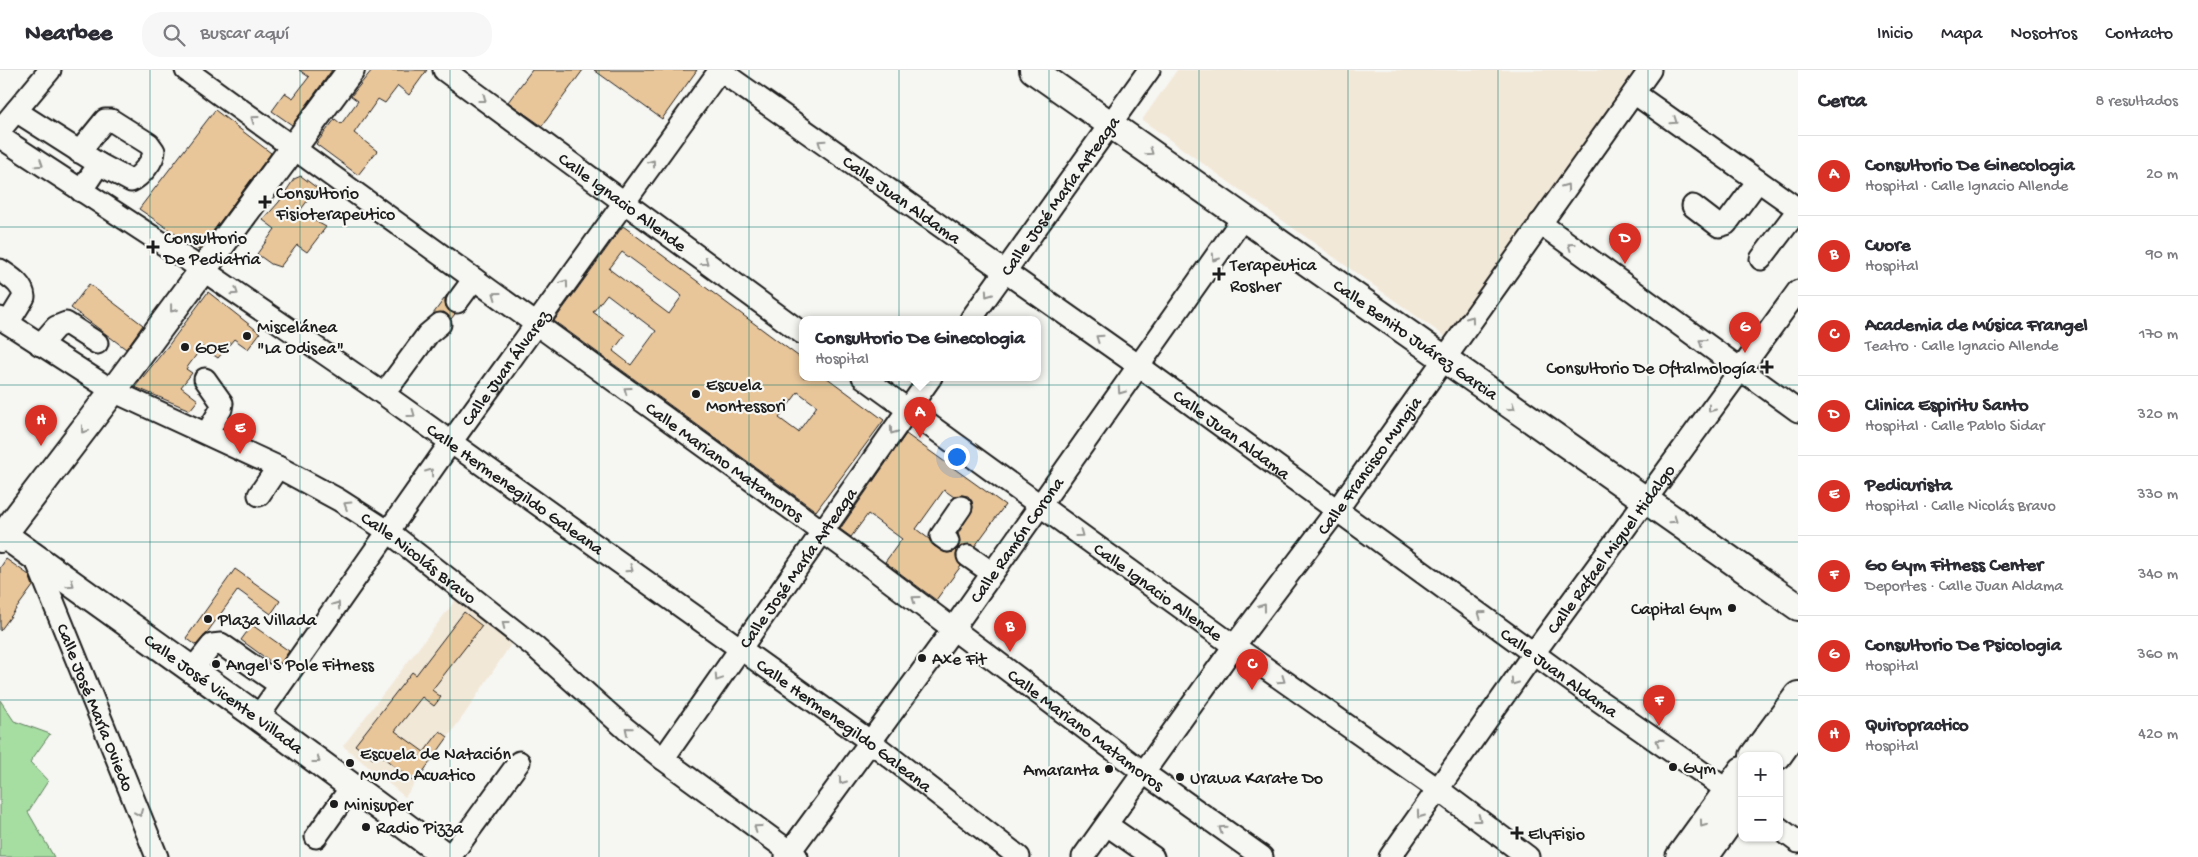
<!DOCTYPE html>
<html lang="es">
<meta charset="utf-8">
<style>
:root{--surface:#fff;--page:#f7f7f7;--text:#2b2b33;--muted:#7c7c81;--line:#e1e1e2;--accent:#d93025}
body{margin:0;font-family:"Gochi Hand",sans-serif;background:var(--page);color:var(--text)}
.controls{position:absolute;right:15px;bottom:15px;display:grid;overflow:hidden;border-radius:10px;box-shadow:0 1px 4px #0004}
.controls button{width:45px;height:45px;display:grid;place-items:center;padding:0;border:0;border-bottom:1px solid var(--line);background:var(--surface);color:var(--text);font:25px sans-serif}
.you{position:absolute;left:956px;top:386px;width:18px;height:18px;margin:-12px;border:4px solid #fff;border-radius:50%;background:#1a73e8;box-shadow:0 0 0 8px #1a73e833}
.badge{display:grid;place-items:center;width:32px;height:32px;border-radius:50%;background:var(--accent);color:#fff;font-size:16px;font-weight:700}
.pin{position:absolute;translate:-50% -41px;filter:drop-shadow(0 1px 2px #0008)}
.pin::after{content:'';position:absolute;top:26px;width:18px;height:15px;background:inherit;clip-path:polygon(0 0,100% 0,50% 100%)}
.popup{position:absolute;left:799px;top:246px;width:242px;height:65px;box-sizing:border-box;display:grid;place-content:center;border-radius:10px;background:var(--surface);filter:drop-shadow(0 1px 4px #0005);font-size:16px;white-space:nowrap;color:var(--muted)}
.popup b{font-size:19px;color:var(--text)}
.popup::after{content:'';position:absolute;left:50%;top:100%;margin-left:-10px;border:10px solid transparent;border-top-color:var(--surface)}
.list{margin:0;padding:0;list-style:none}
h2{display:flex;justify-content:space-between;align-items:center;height:65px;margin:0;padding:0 20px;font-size:21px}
h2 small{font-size:16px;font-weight:400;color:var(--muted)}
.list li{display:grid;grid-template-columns:32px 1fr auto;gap:15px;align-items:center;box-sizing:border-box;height:80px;padding:0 20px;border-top:1px solid var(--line)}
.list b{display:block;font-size:19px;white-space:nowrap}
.list p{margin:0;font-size:16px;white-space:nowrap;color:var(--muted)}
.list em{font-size:16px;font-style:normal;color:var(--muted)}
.icon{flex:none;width:28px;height:28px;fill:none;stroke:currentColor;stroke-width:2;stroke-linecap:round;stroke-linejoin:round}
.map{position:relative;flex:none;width:1798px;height:787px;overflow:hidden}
header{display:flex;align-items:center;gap:30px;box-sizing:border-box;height:70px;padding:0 25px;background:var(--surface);border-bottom:1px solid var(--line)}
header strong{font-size:24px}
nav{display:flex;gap:28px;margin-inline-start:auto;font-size:18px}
.search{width:350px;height:45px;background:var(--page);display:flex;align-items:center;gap:12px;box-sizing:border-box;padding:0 18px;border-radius:20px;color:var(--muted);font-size:19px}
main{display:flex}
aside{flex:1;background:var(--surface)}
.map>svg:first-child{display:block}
</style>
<header>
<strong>Nearbee</strong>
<div class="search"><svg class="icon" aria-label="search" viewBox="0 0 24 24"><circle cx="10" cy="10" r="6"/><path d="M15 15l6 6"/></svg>Buscar aquí</div>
<nav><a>Inicio</a><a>Mapa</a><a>Nosotros</a><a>Contacto</a></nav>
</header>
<main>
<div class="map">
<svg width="1798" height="787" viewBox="0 0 1798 787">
<rect width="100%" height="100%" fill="#f6f6f2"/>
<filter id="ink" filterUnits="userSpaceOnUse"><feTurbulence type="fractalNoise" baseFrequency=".02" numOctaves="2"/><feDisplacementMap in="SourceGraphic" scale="10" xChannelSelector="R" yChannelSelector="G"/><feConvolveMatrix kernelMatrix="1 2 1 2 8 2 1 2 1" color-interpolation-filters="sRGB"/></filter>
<g filter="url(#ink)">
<!-- built -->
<g fill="#f2e8d8">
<polygon points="1177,0 1641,0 1447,268 1142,50"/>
<polygon points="461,523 517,565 466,642 405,727 343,676"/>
</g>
<!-- green -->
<polygon fill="#a6dea2" stroke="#617d5f" points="0,630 14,651 50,664 30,692 48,711 28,742 54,787 0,787"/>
<!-- building -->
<g fill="#e9c69a" stroke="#1c1c1c" fill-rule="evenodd">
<polygon points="299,0 332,0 292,55 272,41 285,23 293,28 309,7"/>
<polygon points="372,0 427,0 409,25 398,16 385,33 378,29 354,63 377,81 358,105 316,74 335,49 341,54 358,31 351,26"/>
<polygon points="532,0 583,0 542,56 508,32"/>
<polygon points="594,0 697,0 662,49"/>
<polygon points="215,40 271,83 199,180 139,139"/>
<polygon points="301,106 317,118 299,142 326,157 307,182 297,175 280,197 271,194 257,184 275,159 263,150 279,132 294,109"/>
<path d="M623,156L802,289V307H826L884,350L816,441L554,251ZM622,182L682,226L669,244L609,199ZM607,224L656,261L631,295L613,281L625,265L593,242ZM798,322L817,336L798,362L779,348Z"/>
<polygon points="89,214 143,255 126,279 71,238"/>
<polygon points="208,222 260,263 248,279 234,269 218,288 202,277 186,299 192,303 181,317 198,330 190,340 135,317 168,276"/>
<polygon points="447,225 445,231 446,237 455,244 451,249 444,242 433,244"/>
<path d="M906,364L1005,435L975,476L969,474L958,478L956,485L961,496L936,530L885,492L902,469L868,444L851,467L840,459ZM944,420L954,427L962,425L968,426L972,431L973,438L958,464L960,472L958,478L954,482L947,483L934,476L929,469L916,459Z"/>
<polygon points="6,489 29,505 33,516 0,561 0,498"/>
<polygon points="235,499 280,531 271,544 238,520 206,564 196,575 186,568"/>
<polygon points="464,542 482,556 432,620 441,627 434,636 422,627 395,661 424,682 440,661 448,667 415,713 378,683 373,689 355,675 412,602 416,605"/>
<polygon points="252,555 289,581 278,597 241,570"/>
</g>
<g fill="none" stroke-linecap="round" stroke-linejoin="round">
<!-- minor casing -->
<g stroke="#1c1c1c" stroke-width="25">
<g id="minor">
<path id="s1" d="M186,0L863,491L1144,703L1262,787"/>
<path id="s2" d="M444,0L802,263"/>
<path id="s3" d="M719,0L1139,296L1588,623L1740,729"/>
<polyline points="1634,23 1798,139"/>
<polyline points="16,41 99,94 81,121"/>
<polyline points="0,60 50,0"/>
<path id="s4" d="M0,67L203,200L382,323L871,672L1019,787"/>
<path d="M79,82L105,50H111L149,74L154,81C154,91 140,107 131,111L99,94"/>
<polyline points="1693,136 1719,156 1726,154 1758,111"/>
<polyline points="1540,153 1798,341"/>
<polyline points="1761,189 1798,140"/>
<path d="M0,200C10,207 23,214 24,227L8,253"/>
<polyline points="457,232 474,209"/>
<path id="s5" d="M0,248L113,321L278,397L339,430L389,462L536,578L626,659L663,689L797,787"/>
<path id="s6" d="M971,249L1149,0"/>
<polyline points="40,275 56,257 66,253 97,273"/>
<path id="s7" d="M863,307L1234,576L1439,720L1528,787"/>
<polyline points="205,309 222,333 221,339 207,363"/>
<polyline points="382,323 392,313 428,264 440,254"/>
<polyline points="259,425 278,397"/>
<polyline points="948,471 941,466 961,437"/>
<polyline points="968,486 992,503"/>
<path id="s8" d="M35,487L157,787"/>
<polyline points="192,600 212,575 221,574 280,615"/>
<path id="s9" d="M258,647L451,372L720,0"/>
<path id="s10" d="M663,689L931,307"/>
<polyline points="1107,755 1153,787"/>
<polyline points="1779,758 1798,772"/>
<polyline points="316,767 352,716"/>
<polyline points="450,787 519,692"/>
<path id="s11" d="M786,787L948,566L1243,148"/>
<path id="s12" d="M1083,787L1234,576L1337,440L1650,0"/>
<path id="s13" d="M1390,787L1534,583L1798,221"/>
</g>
</g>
<!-- major casing -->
<g stroke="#1c1c1c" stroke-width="30">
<g id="major">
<path id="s14" d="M1033,0L1798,537"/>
<path id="s15" d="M0,462L258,647L447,787"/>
<polyline points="0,469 113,321 351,0"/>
<polyline points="1753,686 1798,625"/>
<polyline points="1778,686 1798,658"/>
<polyline points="1679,787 1742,700"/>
<polyline points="1705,787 1742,735"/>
</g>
</g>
<!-- minor -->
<use href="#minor" stroke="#f6f6f2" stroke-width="21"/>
<!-- major -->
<use href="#major" stroke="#f6f6f2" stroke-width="26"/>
</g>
<!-- one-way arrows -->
<defs><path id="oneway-chevron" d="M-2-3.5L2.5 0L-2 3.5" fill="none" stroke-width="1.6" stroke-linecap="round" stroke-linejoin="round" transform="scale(1.25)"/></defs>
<g stroke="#949492">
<use href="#oneway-chevron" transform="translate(483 29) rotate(37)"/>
<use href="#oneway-chevron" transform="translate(254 49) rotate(-144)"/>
<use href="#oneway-chevron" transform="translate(1674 51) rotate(35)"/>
<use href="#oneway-chevron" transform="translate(821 73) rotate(-145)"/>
<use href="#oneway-chevron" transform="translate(1150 82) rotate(35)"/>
<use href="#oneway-chevron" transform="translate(652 93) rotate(-54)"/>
<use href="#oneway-chevron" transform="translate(40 94) rotate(33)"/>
<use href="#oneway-chevron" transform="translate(1566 117) rotate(-54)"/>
<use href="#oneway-chevron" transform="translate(1571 176) rotate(-144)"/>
<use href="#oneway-chevron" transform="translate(1215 188) rotate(125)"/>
<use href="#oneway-chevron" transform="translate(705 192) rotate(36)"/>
<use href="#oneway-chevron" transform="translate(565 213) rotate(-54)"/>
<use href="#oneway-chevron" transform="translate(235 222) rotate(34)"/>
<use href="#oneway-chevron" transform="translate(988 224) rotate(125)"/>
<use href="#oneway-chevron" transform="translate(496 225) rotate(-144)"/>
<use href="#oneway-chevron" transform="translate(173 239) rotate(128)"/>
<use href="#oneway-chevron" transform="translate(1471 249) rotate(-54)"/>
<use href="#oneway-chevron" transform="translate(1099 268) rotate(-145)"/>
<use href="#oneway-chevron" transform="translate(1702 272) rotate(-144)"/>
<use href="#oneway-chevron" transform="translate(627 320) rotate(-144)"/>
<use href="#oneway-chevron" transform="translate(1121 321) rotate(125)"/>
<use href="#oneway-chevron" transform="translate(1512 337) rotate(35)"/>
<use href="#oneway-chevron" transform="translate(1711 339) rotate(126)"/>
<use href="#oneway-chevron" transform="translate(412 344) rotate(36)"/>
<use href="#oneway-chevron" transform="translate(84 360) rotate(127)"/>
<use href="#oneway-chevron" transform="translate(893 361) rotate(125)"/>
<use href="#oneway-chevron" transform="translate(430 402) rotate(-55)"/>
<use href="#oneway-chevron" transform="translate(347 435) rotate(-148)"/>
<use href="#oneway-chevron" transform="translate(1674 450) rotate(35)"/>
<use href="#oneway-chevron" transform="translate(1080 464) rotate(36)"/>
<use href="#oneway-chevron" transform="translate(630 499) rotate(35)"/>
<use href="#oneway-chevron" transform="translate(71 514) rotate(35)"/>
<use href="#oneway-chevron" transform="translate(915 529) rotate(-144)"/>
<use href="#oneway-chevron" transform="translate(337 535) rotate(-55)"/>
<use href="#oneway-chevron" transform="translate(1263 537) rotate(-53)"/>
<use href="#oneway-chevron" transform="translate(1481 544) rotate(-144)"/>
<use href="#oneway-chevron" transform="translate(505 554) rotate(-142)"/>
<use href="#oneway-chevron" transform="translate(718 608) rotate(124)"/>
<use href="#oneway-chevron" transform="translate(1282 610) rotate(35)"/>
<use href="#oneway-chevron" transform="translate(1514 612) rotate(125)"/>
<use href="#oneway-chevron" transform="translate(628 660) rotate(-140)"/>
<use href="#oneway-chevron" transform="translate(1659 672) rotate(-145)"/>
<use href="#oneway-chevron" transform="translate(317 690) rotate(37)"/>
<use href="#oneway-chevron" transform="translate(842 711) rotate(126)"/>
<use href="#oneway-chevron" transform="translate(139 743) rotate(68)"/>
<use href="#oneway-chevron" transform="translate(1420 745) rotate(126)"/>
<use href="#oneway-chevron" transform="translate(1478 749) rotate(37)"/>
<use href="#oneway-chevron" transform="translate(1703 754) rotate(126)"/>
<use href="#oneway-chevron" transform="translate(757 758) rotate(-144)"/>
<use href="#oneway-chevron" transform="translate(1222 759) rotate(-145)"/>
</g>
</g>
<!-- grid -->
<path fill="none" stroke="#0f766e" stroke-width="1" stroke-opacity="0.55" d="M150,0V787M300,0V787M450,0V787M599,0V787M749,0V787M899,0V787M1049,0V787M1199,0V787M1348,0V787M1498,0V787M1648,0V787M0,157H1798M0,315H1798M0,472H1798M0,630H1798"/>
<!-- markers -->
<g fill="#1c1c1c" stroke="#f6f6f2" stroke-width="2">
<path d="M262.5 124.5h5v5h5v5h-5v5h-5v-5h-5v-5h5z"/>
<path d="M150.5 169.5h5v5h5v5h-5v5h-5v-5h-5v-5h5z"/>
<path d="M1216.5 196.5h5v5h5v5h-5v5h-5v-5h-5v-5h5z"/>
<circle cx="247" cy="266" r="5"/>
<circle cx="185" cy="277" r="5"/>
<path d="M1764.5 289.5h5v5h5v5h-5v5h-5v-5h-5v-5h5z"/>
<circle cx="696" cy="324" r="5"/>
<circle cx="1732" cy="538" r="5"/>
<circle cx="208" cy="549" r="5"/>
<circle cx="922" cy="588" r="5"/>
<circle cx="216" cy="594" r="5"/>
<circle cx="350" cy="693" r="5"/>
<circle cx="1673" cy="697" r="5"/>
<circle cx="1109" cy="699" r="5"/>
<circle cx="1180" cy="707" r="5"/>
<circle cx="334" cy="734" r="5"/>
<circle cx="366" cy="757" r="5"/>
<path d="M1514.5 755.5h5v5h5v5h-5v5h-5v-5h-5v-5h5z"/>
</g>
<g text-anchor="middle" stroke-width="4.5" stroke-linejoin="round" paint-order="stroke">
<!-- poi labels -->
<g font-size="18" fill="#1c1c1c" stroke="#f6f6f2" text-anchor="start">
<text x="276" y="128">Consultorio<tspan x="276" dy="21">Fisioterapeutico</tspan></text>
<text x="164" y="173">Consultorio<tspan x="164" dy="21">De Pediatria</tspan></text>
<text x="1230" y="200">Terapeutica<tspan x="1230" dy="21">Rosher</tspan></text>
<text x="257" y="262">Miscelánea<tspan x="257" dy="21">"La Odisea"</tspan></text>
<text x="195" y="283">GOE</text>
<text x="1756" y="303" text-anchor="end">Consultorio De Oftalmología</text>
<text x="706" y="320">Escuela<tspan x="706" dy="21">Montessori</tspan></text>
<text x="1722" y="544" text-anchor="end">Capital Gym</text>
<text x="218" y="555">Plaza Villada</text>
<text x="932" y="594">Axe Fit</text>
<text x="226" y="600">Angel S Pole Fitness</text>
<text x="360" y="689">Escuela de Natación<tspan x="360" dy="21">Mundo Acuatico</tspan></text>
<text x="1683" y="703">Gym</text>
<text x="1099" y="705" text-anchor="end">Amaranta</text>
<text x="1190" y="713">Urawa Karate Do</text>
<text x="344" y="740">Minisuper</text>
<text x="376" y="763">Radio Pizza</text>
<text x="1528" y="769">ElyFisio</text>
</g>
<!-- street labels -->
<g font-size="18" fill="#1c1c1c" stroke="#f6f6f2">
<text dy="6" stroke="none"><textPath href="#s6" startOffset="152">Calle José María Arteaga</textPath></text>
<text dy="6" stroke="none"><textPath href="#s3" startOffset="224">Calle Juan Aldama</textPath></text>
<text dy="6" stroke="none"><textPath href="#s2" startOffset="222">Calle Ignacio Allende</textPath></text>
<text dy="6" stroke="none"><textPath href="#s14" startOffset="468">Calle Benito Juárez Garcia</textPath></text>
<text dy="6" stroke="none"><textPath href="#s9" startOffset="428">Calle Juan Álvarez</textPath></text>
<text dy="6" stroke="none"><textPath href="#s3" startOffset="629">Calle Juan Aldama</textPath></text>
<text dy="6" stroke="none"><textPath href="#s1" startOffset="666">Calle Mariano Matamoros</textPath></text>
<text dy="6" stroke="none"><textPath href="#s12" startOffset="485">Calle Francisco Mungia</textPath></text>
<text dy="6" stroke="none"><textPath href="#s4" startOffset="624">Calle Hermenegildo Galeana</textPath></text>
<text dy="6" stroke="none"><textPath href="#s11" startOffset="392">Calle Ramón Corona</textPath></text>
<text dy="6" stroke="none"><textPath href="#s13" startOffset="379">Calle Rafael Miguel Hidalgo</textPath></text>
<text dy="6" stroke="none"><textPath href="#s5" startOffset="484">Calle Nicolás Bravo</textPath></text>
<text dy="6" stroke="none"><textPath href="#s10" startOffset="234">Calle José María Arteaga</textPath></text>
<text dy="6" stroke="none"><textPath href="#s7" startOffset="365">Calle Ignacio Allende</textPath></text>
<text dy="6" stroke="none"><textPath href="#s3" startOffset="1034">Calle Juan Aldama</textPath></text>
<text dy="6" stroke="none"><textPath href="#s15" startOffset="276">Calle José Vicente Villada</textPath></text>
<text dy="6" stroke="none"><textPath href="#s8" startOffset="162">Calle José María Oviedo</textPath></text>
<text dy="6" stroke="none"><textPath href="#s4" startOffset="1029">Calle Hermenegildo Galeana</textPath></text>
<text dy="6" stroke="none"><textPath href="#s1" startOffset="1116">Calle Mariano Matamoros</textPath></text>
</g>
</g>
</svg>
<div class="controls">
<button>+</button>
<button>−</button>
</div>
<div class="you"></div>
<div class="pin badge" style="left:920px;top:368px">A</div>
<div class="popup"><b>Consultorio De Ginecologia</b>Hospital</div>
<div class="pin badge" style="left:1010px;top:582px">B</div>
<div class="pin badge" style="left:1252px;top:620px">C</div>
<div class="pin badge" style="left:1625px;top:194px">D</div>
<div class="pin badge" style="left:240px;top:384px">E</div>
<div class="pin badge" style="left:1659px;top:656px">F</div>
<div class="pin badge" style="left:1745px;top:283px">G</div>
<div class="pin badge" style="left:41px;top:376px">H</div>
</div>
<aside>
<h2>Cerca<small>8 resultados</small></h2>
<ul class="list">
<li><span class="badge">A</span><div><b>Consultorio De Ginecologia</b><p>Hospital · Calle Ignacio Allende</p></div><em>20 m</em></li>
<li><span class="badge">B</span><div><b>Cuore</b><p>Hospital</p></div><em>90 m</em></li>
<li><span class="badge">C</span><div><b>Academia de Música Frangel</b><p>Teatro · Calle Ignacio Allende</p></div><em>170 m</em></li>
<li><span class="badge">D</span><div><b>Clinica Espiritu Santo</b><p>Hospital · Calle Pablo Sidar</p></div><em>320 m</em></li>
<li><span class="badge">E</span><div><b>Pedicurista</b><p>Hospital · Calle Nicolás Bravo</p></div><em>330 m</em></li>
<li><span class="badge">F</span><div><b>Go Gym Fitness Center</b><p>Deportes · Calle Juan Aldama</p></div><em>340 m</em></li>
<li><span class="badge">G</span><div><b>Consultorio De Psicologia</b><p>Hospital</p></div><em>360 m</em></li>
<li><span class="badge">H</span><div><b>Quiropractico</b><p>Hospital</p></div><em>420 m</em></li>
</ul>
</aside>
</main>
